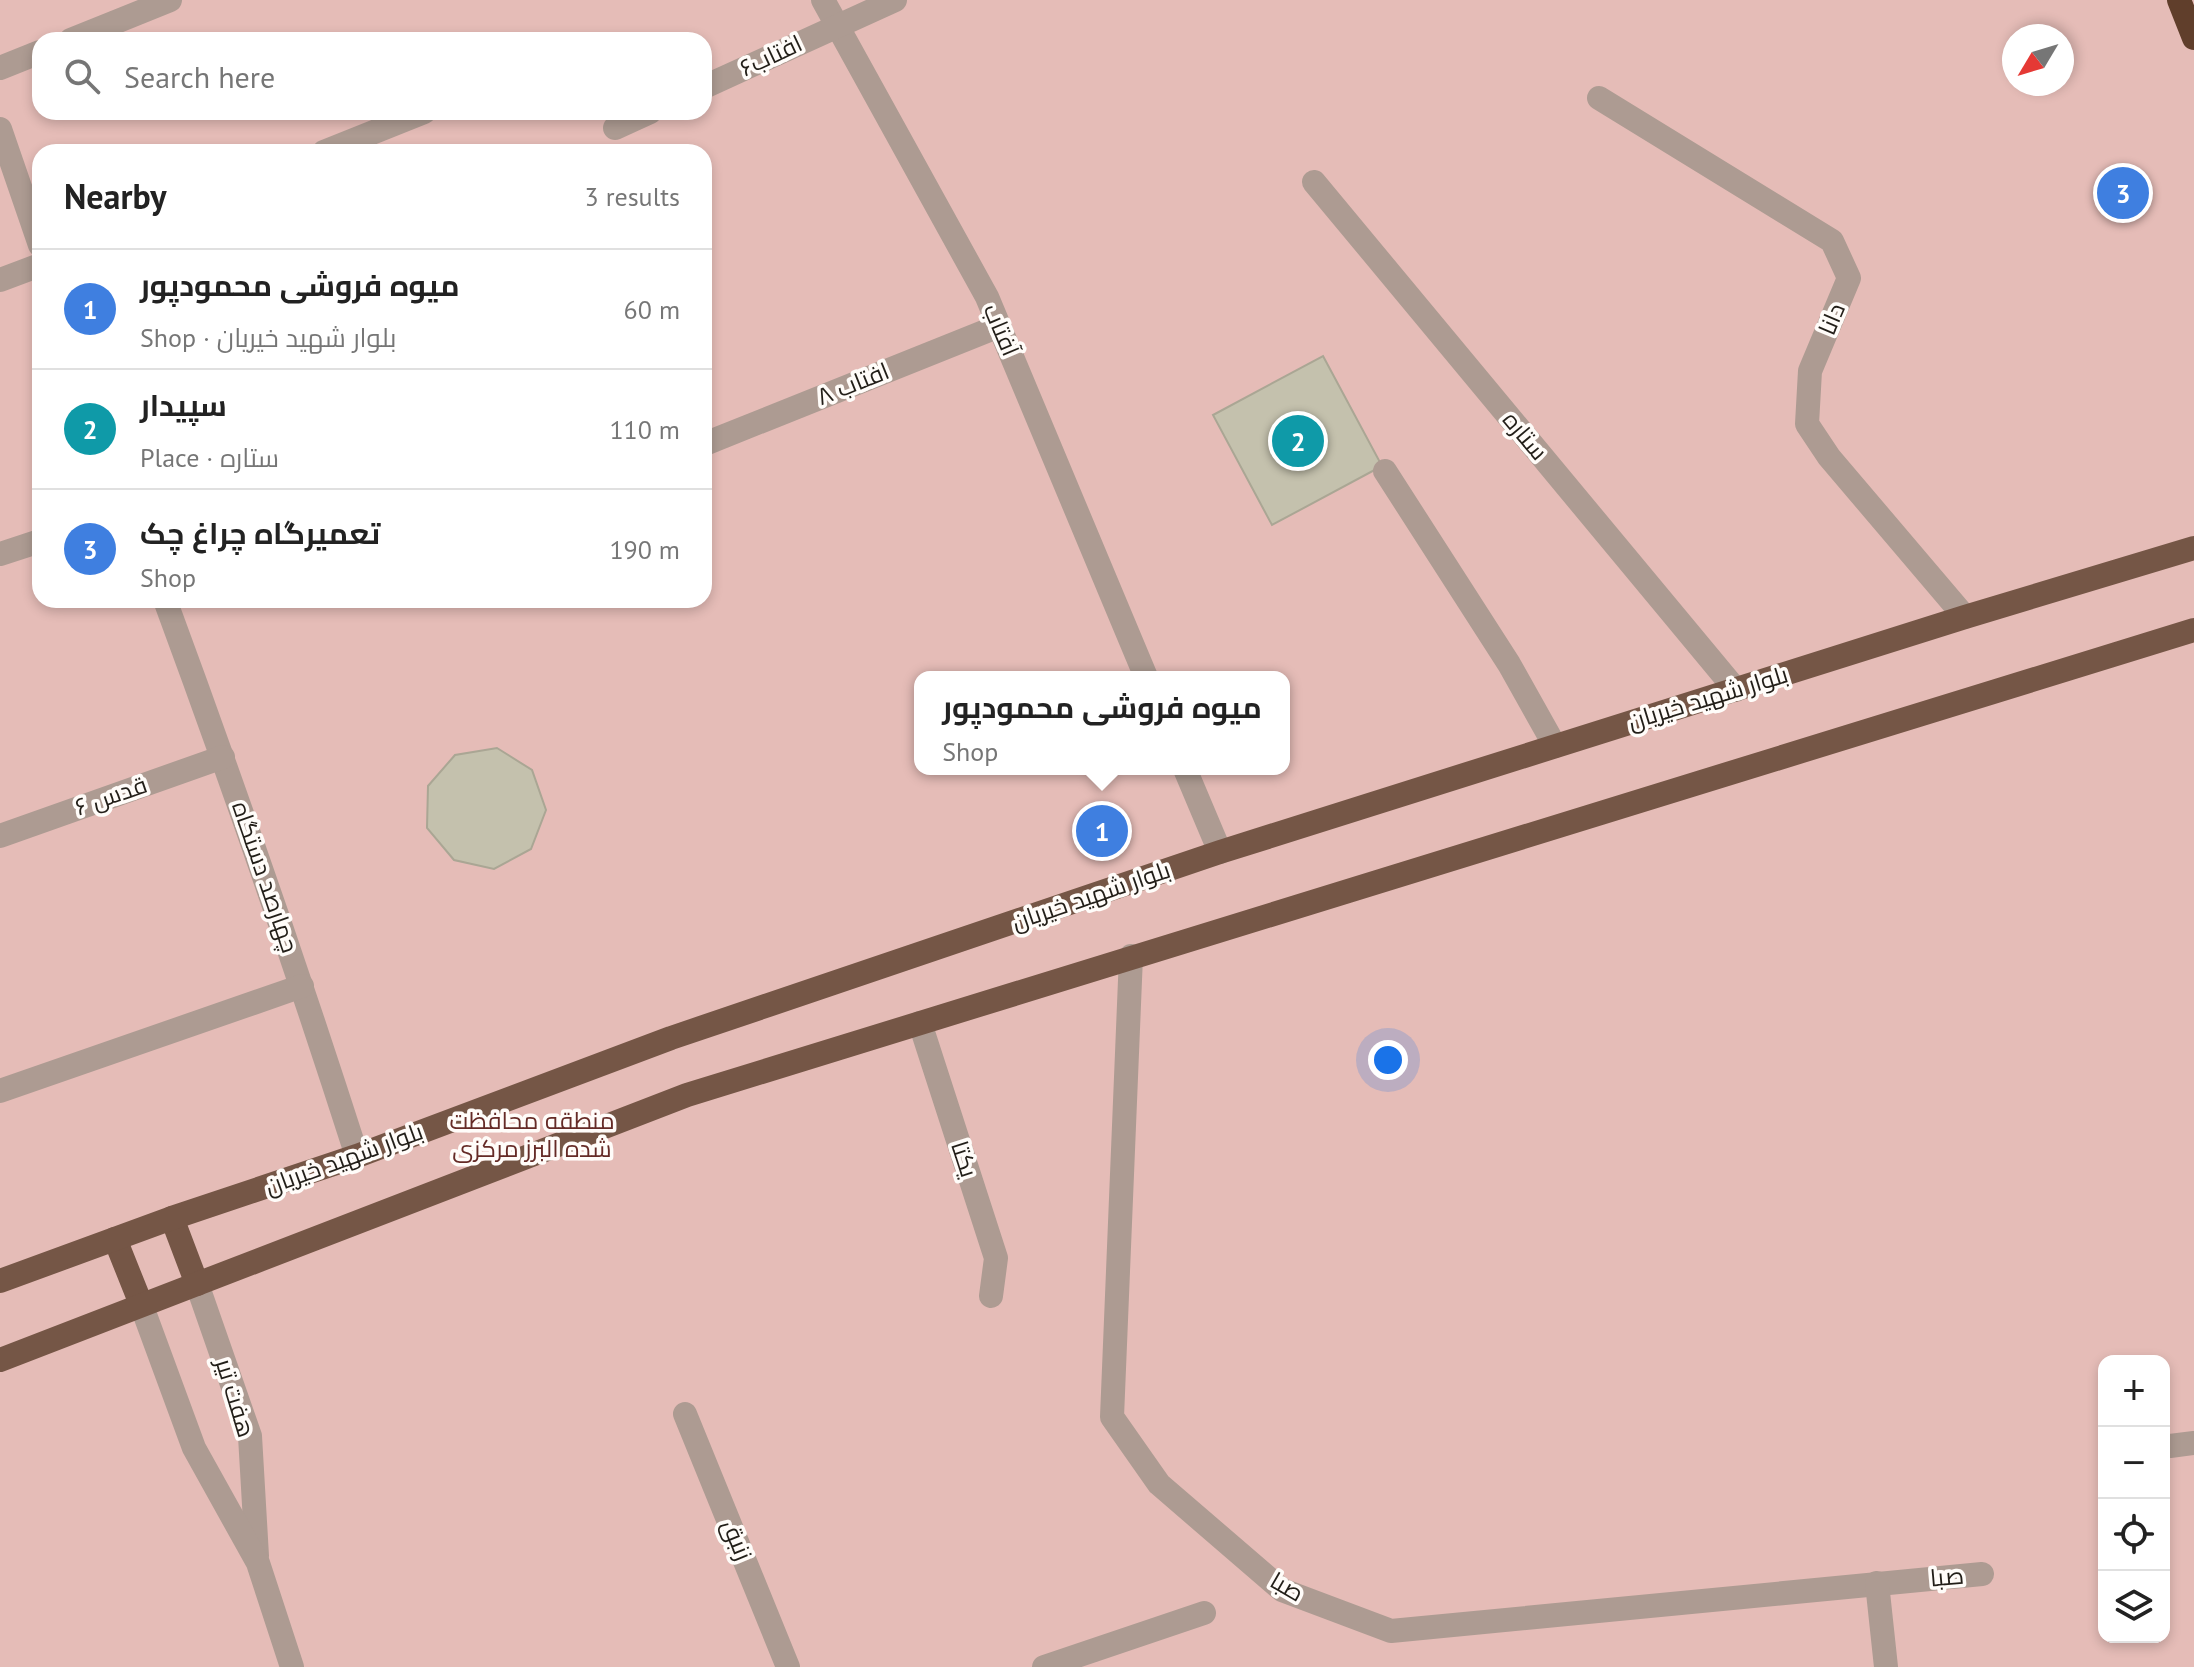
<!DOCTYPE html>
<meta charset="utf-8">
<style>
:root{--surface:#fff;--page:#f6f6f6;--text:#222;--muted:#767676;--line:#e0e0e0;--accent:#b45309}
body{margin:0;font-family:"PT Sans",Cairo,sans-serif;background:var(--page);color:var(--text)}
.controls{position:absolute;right:24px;bottom:24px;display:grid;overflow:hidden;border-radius:16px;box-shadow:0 4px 12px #0003}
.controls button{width:72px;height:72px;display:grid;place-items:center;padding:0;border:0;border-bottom:2px solid var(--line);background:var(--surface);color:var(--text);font:40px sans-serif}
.compass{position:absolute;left:2002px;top:24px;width:72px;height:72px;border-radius:50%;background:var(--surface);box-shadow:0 4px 12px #0003;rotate:232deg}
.you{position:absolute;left:1388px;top:1060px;width:28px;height:28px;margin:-20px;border:6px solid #fff;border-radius:50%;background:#1a73e8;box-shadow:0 0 0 12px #1a73e833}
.badge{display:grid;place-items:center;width:52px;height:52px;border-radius:50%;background:var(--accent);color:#fff;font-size:26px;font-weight:700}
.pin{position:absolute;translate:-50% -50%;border:4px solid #fff;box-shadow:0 2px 8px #0006}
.popup{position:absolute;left:914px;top:671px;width:376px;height:104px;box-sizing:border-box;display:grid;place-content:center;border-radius:16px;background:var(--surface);filter:drop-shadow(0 2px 6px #0005);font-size:26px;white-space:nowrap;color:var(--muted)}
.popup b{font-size:30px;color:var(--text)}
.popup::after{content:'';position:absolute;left:50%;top:100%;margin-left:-16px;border:16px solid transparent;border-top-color:var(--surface)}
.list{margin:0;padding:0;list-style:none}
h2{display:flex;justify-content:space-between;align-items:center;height:104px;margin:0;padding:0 32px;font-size:34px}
h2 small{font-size:26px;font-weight:400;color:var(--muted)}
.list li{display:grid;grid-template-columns:52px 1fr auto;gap:24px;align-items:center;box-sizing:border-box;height:120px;padding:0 32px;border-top:2px solid var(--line)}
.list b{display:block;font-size:30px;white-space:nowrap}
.list p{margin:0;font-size:26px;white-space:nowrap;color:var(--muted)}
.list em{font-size:26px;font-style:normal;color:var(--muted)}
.icon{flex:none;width:44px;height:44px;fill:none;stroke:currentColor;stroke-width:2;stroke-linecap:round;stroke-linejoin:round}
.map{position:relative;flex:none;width:2194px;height:1667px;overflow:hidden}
.search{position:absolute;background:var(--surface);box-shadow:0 4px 12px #0003;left:32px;top:32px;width:680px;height:88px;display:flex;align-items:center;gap:20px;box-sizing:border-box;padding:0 28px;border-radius:24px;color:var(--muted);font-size:30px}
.panel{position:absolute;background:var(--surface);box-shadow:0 4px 12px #0003;left:32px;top:144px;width:680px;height:464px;border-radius:24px}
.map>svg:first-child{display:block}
</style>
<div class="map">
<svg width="2194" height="1667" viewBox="0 0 2194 1667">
<rect width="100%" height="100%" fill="#faeddc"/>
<!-- green -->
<path fill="#e5bcb7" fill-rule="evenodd" d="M0,0H2194V1667H0ZM2014,36H2062V84H2014ZM40,40H704V112H40ZM40,152H704V600H40ZM920,677H1284V769H920ZM2104,1361H2164V1637H2104Z"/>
<!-- building -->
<g fill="#c4c1ad" stroke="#aaa694" stroke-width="2">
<polygon points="1323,356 1382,466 1272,525 1213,415"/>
<polygon points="497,748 532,770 546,810 531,849 494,869 454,860 427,828 428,786 455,755"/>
</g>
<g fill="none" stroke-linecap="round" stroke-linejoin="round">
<!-- minor -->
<g stroke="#ad9b92" stroke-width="24">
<polyline points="823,0 987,297 1146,677"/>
<polyline points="71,40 170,0"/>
<polyline points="0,68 40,52"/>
<polyline points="704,87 895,0"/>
<polyline points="1599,98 1832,241 1849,278 1810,371 1807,424 1829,457 1965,617"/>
<polyline points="615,128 650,112"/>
<polyline points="0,129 40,245"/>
<polyline points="324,152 424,112"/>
<polyline points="1314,182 1736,690"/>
<polyline points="0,280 40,265"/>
<polyline points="707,443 999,326"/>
<polyline points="1385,471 1509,664 1555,746"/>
<polyline points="0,554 40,541"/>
<path d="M165,600C233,784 297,969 357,1156"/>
<polyline points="1185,769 1220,852"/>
<polyline points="0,836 223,757"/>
<polyline points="1131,956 1112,1417 1159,1484 1282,1590 1391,1631 1982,1574"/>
<polyline points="920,1023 996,1258 991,1296"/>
<polyline points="0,1091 302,986"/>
<polyline points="197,1284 250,1436 257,1556"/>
<polyline points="141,1304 194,1448 258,1563 292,1667"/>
<polyline points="685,1414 788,1667"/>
<polyline points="2170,1446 2194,1443"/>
<polyline points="1877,1583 1886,1667"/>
<polyline points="1044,1667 1204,1613"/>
</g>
<!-- major -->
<g stroke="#755646" stroke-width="24">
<polyline points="172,1218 197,1284"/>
<polyline points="115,1239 141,1304"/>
<polyline points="0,1281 172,1218 357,1156 671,1038 1220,852 1965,617 2194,548"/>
<polyline points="0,1360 687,1095 2194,630"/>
</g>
<!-- highway -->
<polyline stroke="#603e2b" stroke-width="24" points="2179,0 2194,38"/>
</g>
<g text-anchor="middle" stroke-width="7" stroke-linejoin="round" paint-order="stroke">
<!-- street labels -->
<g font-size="24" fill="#221e18" stroke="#fffcf9">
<text transform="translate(771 56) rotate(-25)" y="8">افتاب۶</text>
<text transform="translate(1832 319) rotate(-67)" y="8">دانا</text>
<text transform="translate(1001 330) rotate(67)" y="8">آفتاب</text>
<text transform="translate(853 384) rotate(-22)" y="8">افتاب ۸</text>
<text transform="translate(1525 436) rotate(50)" y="8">ستاره</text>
<text transform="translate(1708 698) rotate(-17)" y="8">بلوار شهید خیریان</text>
<text transform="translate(111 796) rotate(-19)" y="8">قدس ۶</text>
<text transform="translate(265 877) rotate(71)" y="8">چهارصد دستگاه</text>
<text transform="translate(1091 896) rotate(-19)" y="8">بلوار شهید خیریان</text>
<text transform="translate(344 1159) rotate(-20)" y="8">بلوار شهید خیریان</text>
<text transform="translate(964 1159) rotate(72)" y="8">یکتا</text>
<text transform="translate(235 1398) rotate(73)" y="8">هفت تیر</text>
<text transform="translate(737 1540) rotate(68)" y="8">زنبق</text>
<text transform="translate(1947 1577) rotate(-5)" y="8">صبا</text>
<text transform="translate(1287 1587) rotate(30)" y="8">صبا</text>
</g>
<!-- park labels -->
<g font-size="24" fill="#652a26" stroke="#fffcf9">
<text x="532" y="1129">منطقه محافظت<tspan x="532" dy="28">شده البرز مرکزی</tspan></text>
</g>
</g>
</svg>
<div class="controls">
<button>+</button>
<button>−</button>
<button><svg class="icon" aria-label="locate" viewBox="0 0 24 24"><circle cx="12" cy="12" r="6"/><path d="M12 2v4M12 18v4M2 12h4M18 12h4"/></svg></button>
<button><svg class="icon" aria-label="layers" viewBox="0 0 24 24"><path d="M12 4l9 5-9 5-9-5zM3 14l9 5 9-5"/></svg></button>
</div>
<svg class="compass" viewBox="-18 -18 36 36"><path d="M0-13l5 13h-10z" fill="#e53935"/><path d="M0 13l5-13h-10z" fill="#767676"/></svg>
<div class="you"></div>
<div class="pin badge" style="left:1102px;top:831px;background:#3f7fe0">1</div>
<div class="popup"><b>میوه فروشی محمودپور</b>Shop</div>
<div class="pin badge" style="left:1298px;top:441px;background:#0f9aa8">2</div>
<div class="pin badge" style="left:2123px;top:193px;background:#3f7fe0">3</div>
<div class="search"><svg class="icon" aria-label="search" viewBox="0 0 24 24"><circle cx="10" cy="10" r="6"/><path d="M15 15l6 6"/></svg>Search here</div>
<section class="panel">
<h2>Nearby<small>3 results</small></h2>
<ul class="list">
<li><span class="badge" style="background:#3f7fe0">1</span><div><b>میوه فروشی محمودپور</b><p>Shop · بلوار شهید خیریان</p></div><em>60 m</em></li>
<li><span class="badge" style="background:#0f9aa8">2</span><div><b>سپیدار</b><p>Place · ستاره</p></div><em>110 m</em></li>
<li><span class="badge" style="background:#3f7fe0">3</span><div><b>تعمیرگاه چراغ چک</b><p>Shop</p></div><em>190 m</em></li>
</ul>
</section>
</div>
